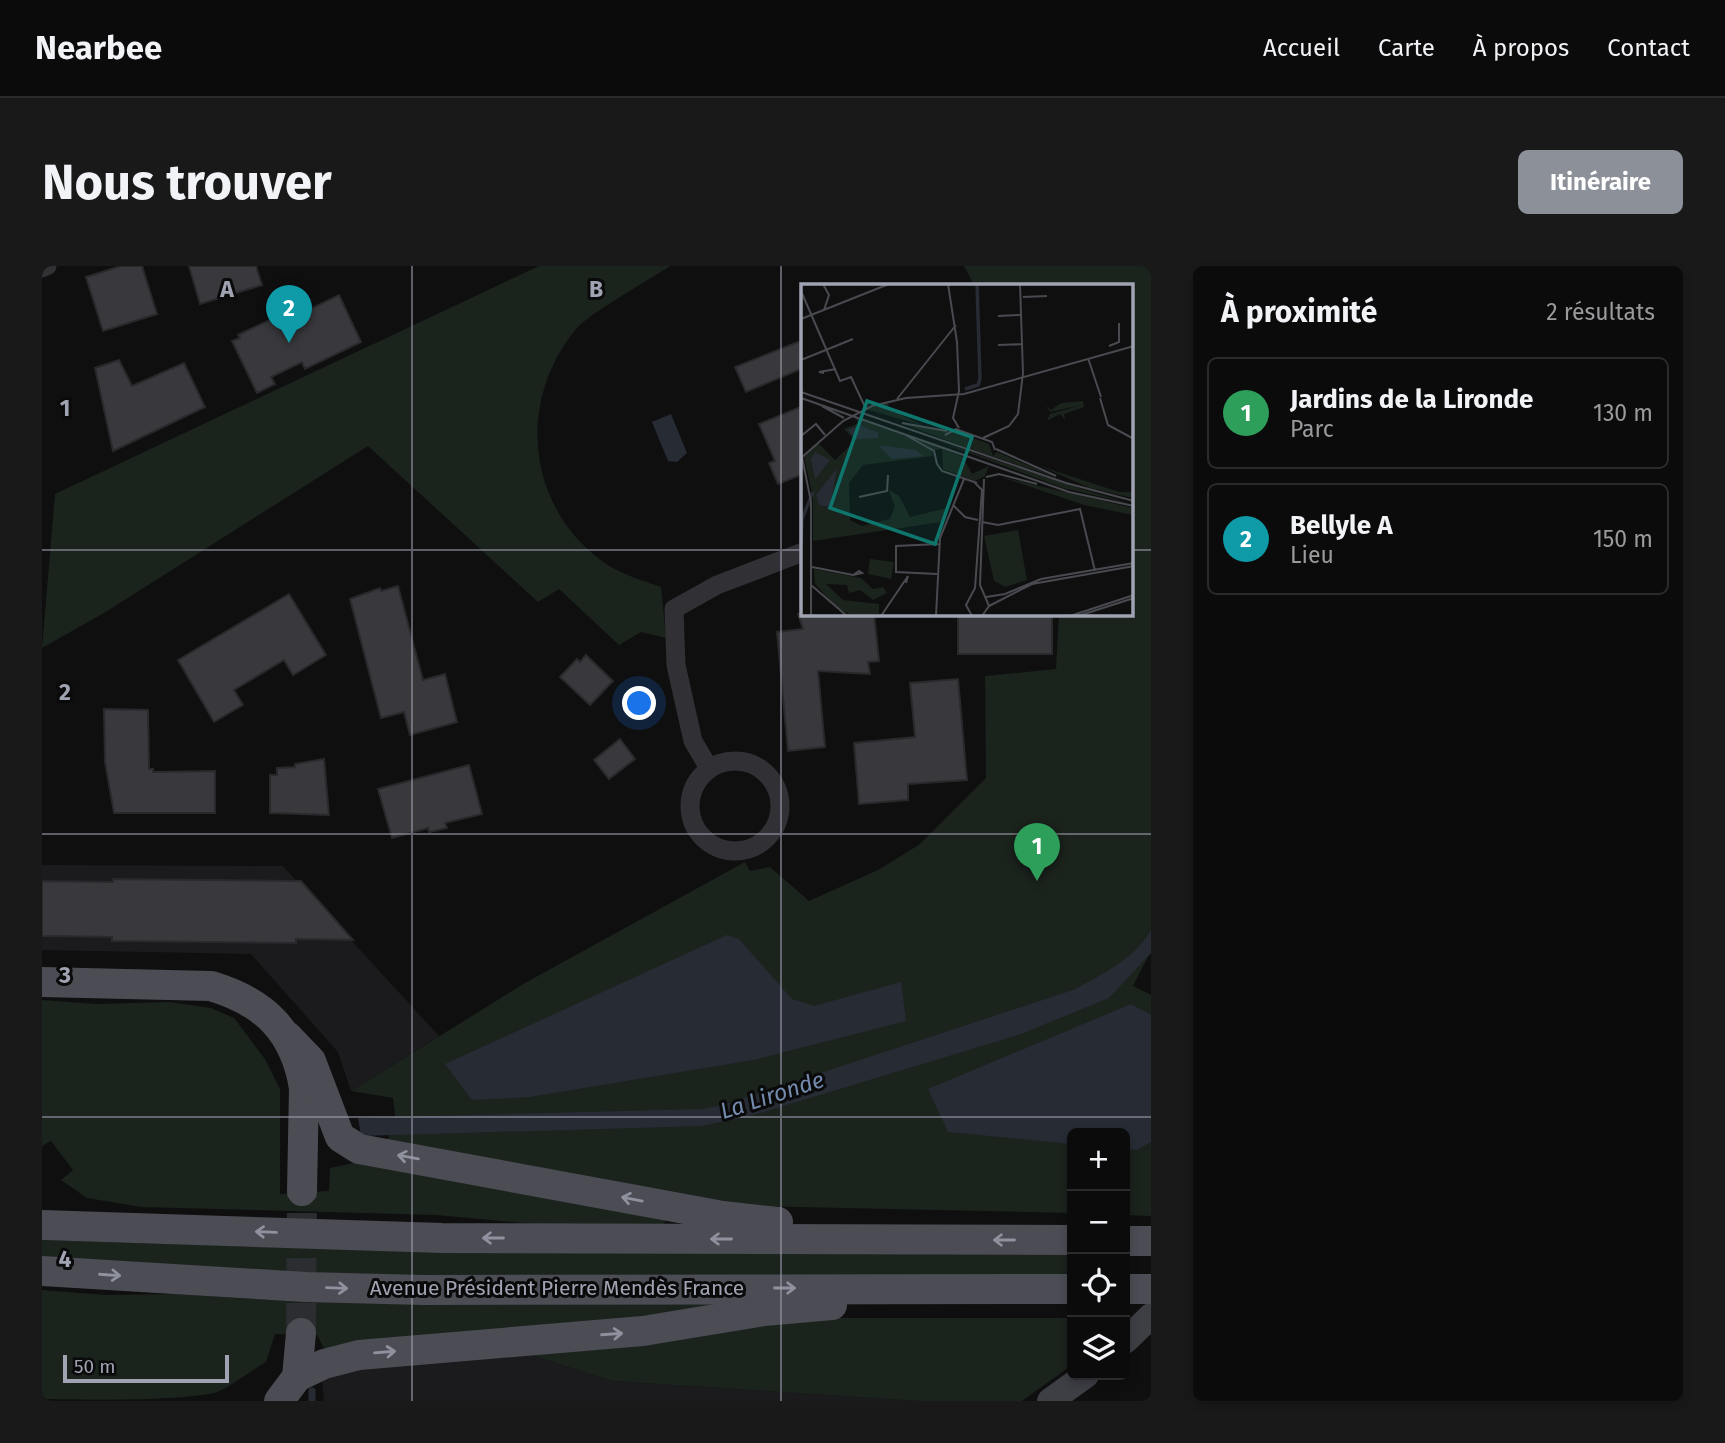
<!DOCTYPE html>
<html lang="fr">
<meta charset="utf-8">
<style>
:root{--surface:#0b0b0c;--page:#19191a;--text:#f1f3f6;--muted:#9a9b9d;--line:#2b2b2d;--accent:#8c9099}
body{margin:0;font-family:"Fira Sans",sans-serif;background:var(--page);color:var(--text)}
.controls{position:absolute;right:21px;bottom:21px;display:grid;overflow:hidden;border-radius:10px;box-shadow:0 4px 10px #0003}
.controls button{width:63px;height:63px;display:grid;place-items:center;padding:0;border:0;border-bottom:2px solid var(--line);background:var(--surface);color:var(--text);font:35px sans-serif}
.scale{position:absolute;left:21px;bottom:18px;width:166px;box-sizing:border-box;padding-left:7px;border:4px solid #a0a3b1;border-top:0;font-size:19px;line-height:24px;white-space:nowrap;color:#a0a3b1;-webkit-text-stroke:5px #0a0a0b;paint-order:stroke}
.you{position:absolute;left:598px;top:438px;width:24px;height:24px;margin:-18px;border:5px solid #fff;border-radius:50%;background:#1a73e8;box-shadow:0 0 0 10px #1a73e833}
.badge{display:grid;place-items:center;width:46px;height:46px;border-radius:50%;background:var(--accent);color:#fff;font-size:23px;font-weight:700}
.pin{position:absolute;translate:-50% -58px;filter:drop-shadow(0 2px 4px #0008)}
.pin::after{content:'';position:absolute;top:37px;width:24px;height:21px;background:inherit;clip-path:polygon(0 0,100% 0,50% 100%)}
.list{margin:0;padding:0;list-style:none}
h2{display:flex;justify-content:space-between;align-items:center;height:91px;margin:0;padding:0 28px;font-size:30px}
h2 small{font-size:23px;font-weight:400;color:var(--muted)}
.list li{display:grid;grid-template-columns:46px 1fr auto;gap:21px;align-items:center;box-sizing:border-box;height:112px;margin:0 14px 14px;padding:0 14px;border:2px solid var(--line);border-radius:10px}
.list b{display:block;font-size:26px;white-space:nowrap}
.list p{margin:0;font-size:23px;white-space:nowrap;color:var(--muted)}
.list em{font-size:23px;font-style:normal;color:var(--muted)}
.icon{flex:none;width:38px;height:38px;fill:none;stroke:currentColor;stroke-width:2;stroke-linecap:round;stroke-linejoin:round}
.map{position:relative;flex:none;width:1109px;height:1135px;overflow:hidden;border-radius:10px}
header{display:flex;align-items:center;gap:42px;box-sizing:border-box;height:98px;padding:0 35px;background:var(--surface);border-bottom:2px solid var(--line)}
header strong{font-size:33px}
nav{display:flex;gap:38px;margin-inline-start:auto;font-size:24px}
.intro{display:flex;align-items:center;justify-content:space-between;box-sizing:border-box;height:168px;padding:0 42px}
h1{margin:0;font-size:49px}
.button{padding:18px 32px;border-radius:10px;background:var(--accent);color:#fff;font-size:24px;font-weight:700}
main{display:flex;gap:42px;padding:0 42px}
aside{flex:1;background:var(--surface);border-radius:10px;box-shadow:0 4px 10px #0003}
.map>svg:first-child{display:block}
</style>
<header>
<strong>Nearbee</strong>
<nav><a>Accueil</a><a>Carte</a><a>À propos</a><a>Contact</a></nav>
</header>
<div class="intro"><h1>Nous trouver</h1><a class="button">Itinéraire</a></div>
<main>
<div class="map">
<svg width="1109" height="1135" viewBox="0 0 1109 1135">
<rect width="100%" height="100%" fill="#0f0f10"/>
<!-- built -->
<g fill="#1b1b1d">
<polygon points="0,599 241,600 397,770 309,825 296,786 209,688 0,684"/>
<polygon points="486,1088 570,1115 878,1135 282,1135 280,1113 313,1102"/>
</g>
<!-- green -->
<g fill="#1b231d">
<path d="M497,0H628C606,15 549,46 534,63C475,135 484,239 560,295C577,308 600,314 619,321L624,372L599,366L577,379L517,323L496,336L326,180L62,347L0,382L13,228Z"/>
<polygon points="922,0 1109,0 1109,685 1091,720 1109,729 1109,950 1083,949 1083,867 1030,867 1030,947 712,940 345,876 353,849 351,832 309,825 483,717 703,596 708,605 728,601 767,635 838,603 878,578 944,512 943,410 1014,403 1017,348 1090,348 1090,19 932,19"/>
<polygon points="0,734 54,738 127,736 169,742 192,752 223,793 238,823 238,928 287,925 288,902 317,896 624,950 622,960 504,959 394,949 99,941 45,932 19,914 31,904 9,875 0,880"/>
<polygon points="0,974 290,983 1030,987 1030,1011 288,1009 0,994"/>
<path d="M0,1024L63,1029L136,1028L225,1034H692V1039L285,1088L275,1069L233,1068L224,1096C207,1106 191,1119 173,1127C131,1135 47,1134 0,1133Z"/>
<polygon points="758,1052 1030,1052 1030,1099 980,1135 878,1135 570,1115 486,1088"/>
</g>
<!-- water -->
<g fill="#262b34">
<polygon points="629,148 645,187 635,196 626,195 610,156"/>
<path d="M1109,664V687L1067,732L979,768L705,851L659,860L319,870L316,852L660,843L681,839L1031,724C1059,709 1093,693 1109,664Z"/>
<polygon points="685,669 697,673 750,733 772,740 859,716 864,755 711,794 487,831 430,834 403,798"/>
<polygon points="1089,738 1109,749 1109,876 1095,884 1083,883 1083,867 1030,867 1030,878 906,866 886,823"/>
</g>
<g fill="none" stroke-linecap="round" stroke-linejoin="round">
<!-- stream -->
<polyline stroke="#262b34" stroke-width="7" points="270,1125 270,1135"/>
</g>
<!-- building -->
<g fill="#39393d" stroke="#29292c" stroke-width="2">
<polygon points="79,0 100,0 115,48 61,65 44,11"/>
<polygon points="147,0 214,0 220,19 158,38"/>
<polygon points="297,29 319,76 263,103 260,96 229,111 233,118 215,127 190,75 198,72 196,69 259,39 262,46"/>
<polygon points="761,74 761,102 704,126 693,101"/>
<polygon points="77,94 90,120 142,97 163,141 71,185 53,102"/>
<polygon points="761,140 761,208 736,218 727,197 733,195 717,158"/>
<polygon points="356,320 381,414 403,408 415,456 368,469 362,446 339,452 308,333 338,322 339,325"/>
<polygon points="247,328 284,389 251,409 242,394 192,424 201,439 172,456 136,394"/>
<polygon points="756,348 832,348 837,395 826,396 828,408 776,405 783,481 746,485 735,366 761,363"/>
<rect x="916" y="348" width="94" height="40"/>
<polygon points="544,389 571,415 548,439 518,411 535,393 538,396"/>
<polygon points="916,413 925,514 866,518 866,534 817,538 812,477 873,471 868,417"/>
<polygon points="62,443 106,444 107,503 111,503 111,506 173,505 173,547 72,547 63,496"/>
<polygon points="578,473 593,493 567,513 552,494"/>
<polygon points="282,493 287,549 228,547 228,509 235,509 235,502 253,501 253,498"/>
<polygon points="427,499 440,548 403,557 405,562 387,566 386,562 350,572 336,523"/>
<polygon points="71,613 259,615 311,674 254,673 254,677 70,675 70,671 0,670 0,615 71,616"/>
</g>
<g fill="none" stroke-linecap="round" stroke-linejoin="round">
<!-- primary-tunnel -->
<polyline stroke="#2c2d30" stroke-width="30" stroke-dasharray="30 15" stroke-linecap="butt" points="259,1067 260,925"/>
<!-- minor -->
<g stroke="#303035" stroke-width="19">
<polyline points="0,2 5,0"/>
<circle cx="693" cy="540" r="45"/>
<polyline points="667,502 651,475 634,399 632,343 675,319 761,286"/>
</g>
<!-- secondary -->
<g stroke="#3e3f45" stroke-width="26">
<polyline points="1083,1075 1109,1050"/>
<polyline points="1008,1135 1044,1109"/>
</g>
<!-- primary -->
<g stroke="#4c4c54" stroke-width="30">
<path d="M0,716L169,720C223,736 253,766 262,822L260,925"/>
<polyline points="245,770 269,795 298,871 317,883 681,950 736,956"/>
<polyline points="0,959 400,972 1030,974"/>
<polyline points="1083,975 1109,975"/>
<polyline points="0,1005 264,1021 382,1024 1030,1023"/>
<polyline points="1083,1023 1109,1023"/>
<polyline points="255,1111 282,1098 317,1089 601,1065 722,1045 790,1039"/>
<polyline points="237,1135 255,1111 259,1067"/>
</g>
</g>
<!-- one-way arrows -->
<defs><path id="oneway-shaft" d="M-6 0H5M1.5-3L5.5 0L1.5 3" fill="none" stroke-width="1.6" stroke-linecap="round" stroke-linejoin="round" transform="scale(1.75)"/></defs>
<g stroke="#8f929e">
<use href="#oneway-shaft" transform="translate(366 891) rotate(-170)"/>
<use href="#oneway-shaft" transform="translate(590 933) rotate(-169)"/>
<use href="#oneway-shaft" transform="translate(224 966) rotate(-178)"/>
<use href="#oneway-shaft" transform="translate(451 972) rotate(-180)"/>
<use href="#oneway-shaft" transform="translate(679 973) rotate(-180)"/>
<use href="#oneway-shaft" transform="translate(962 974) rotate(-180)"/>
<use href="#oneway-shaft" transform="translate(68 1009) rotate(4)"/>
<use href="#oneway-shaft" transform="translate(295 1022) rotate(2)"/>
<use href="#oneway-shaft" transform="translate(743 1022)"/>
<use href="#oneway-shaft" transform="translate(570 1068) rotate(-4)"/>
<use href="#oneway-shaft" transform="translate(343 1086) rotate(-5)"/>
</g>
<!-- grid -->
<path fill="none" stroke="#a0a3b1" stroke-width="2" stroke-opacity="0.55" d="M370,0V1135M739,0V1135M0,284H761M1090,284H1109M0,568H1109M0,851H1109"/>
<g text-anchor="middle" stroke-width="6" stroke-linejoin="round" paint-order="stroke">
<!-- street labels -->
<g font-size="21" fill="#a0a3b1" stroke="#0a0a0b">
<text x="515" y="1029">Avenue Président Pierre Mendès France</text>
</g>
<!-- water labels -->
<g font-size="23" font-style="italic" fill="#758bae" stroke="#0a0a0b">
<text transform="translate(730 829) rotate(-18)" y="8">La Lironde</text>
</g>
</g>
<!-- overview -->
<g transform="translate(759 18)">
<rect width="332" height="332" fill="#0f0f10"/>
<path d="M282,117L283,123L263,130L264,136L259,130L246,137L249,130L281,121L249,128L245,122L250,126L260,119ZM87,119L88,125L123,142L65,125ZM53,134L97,148L130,166L132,172L62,181L48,199L49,236L61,242L89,235L94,222L87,205L98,212L109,233L146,224L140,238L12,257V213L3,173L17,159L34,176L54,157L43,145L58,139ZM102,140L159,149L188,160L192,172L196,168L254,193L175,167ZM106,150L162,173L171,190L188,182L184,192L174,197L142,185L141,165L133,166ZM139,158L284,206L332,220L262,204ZM239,182L318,208H332V214L289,204ZM200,193L332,224V231L283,221ZM217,246L226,296L204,303L193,297L183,252ZM69,275L93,278L90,295L67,290ZM13,285L60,294L72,305L82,303L86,309L72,316L59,306L48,309L46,301L25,300L42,316L78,320V330L51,332L35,323L14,300Z" fill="#1b231d"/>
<path d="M59,141L77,149V154L55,155L47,146ZM77,161L115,166L122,172L91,175ZM14,168L29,176L14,195L10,175ZM36,184L29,223L18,221L15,211Z" fill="#262b34"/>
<path fill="none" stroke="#262b34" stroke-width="3.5" d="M164,105L177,101L179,95L176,0M0,261L1,235L12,208"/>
<path fill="none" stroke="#494a50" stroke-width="2" d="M22,0L28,11L23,26M147,0L156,58L158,107L152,134L158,144M0,7L39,97L50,93L65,125M222,13L246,12M197,32L219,31M0,35L88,0M197,61L221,60M308,62L318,58V39M287,74L300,113M0,76L52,55M23,89L18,88L35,85M0,108L265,199L333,217M0,114L268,208L333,222M299,114L307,141L333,155M96,115L155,41M21,122L43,134M101,139L146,147M101,149L133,167L136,180M144,151L155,145L191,158L194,166M0,152L15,140L24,151M182,154L208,142L217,130L222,89L219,0M195,165L255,192M1,173L10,218V332M0,174L42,137L71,122L105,114L163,110L333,62M136,180L141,187L176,199M185,193L198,190L236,200M58,213L86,207L87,191M152,221L164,233L177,236M181,238L197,241L279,225L294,287M11,283L52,291L61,289L58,287L52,291M136,290L95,288V262L138,260M10,301L46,332M185,313L204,310L240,295L333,279M188,322L231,300L333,282M80,332L107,292L105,299M135,332L139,254L163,195M171,332L165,321L174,304L181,206L174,199M181,332L188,322L179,301L183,195M269,332L333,311M277,332L333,314"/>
<path fill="#0f766e" fill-opacity="0.15" stroke="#0f766e" stroke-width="3.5" d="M66,117L171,153L134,260L29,224Z"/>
<rect width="332" height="332" fill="none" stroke="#a0a3b1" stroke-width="3.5"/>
</g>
<g font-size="23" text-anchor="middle" font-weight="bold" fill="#a0a3b1" stroke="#0a0a0b" stroke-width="6" stroke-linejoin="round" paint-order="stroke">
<text x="185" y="31">A</text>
<text x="554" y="31">B</text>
<text x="23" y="150">1</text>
<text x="23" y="434">2</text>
<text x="23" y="717">3</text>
<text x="23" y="1001">4</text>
</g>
</svg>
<div class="controls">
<button>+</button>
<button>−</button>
<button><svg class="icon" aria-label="locate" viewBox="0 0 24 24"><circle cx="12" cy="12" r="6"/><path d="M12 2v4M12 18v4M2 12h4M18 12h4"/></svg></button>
<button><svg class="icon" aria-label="layers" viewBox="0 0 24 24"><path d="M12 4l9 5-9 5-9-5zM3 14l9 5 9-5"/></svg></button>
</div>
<div class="scale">50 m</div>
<div class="you"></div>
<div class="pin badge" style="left:995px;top:615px;background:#2e9e5b">1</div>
<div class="pin badge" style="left:247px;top:77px;background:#0f9aa8">2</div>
</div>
<aside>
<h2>À proximité<small>2 résultats</small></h2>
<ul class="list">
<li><span class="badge" style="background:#2e9e5b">1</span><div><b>Jardins de la Lironde</b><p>Parc</p></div><em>130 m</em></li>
<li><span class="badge" style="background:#0f9aa8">2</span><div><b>Bellyle A</b><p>Lieu</p></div><em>150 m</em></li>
</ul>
</aside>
</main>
